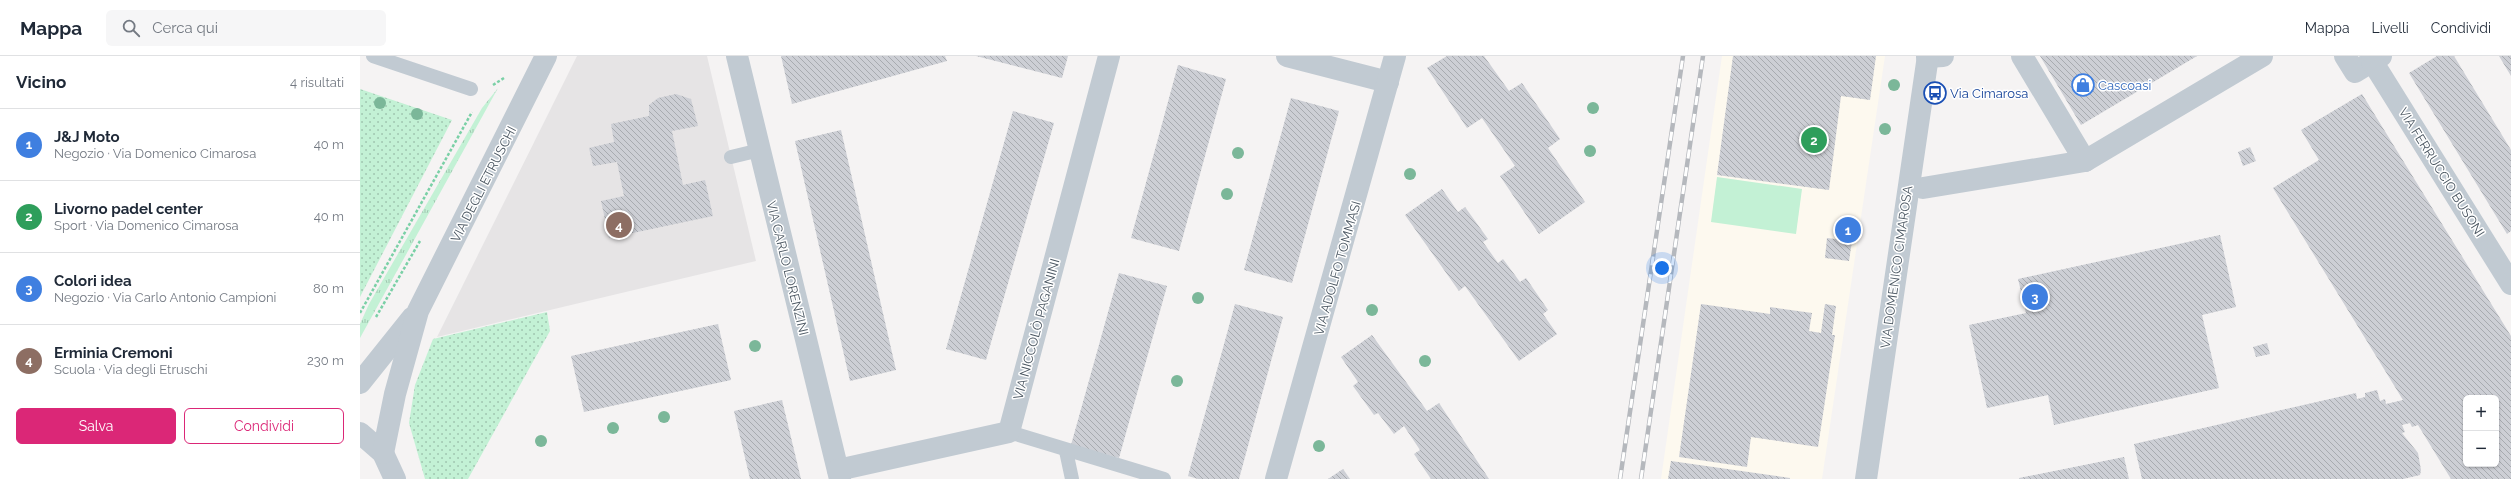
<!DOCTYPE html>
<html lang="it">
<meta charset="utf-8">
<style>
:root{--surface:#fff;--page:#f6f6f7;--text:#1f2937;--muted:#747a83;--line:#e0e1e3;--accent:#db2777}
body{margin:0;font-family:Raleway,sans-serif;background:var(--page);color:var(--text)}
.controls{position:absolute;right:12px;bottom:12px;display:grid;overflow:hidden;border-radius:6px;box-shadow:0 1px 3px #0004}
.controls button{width:36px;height:36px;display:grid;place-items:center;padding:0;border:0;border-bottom:1px solid var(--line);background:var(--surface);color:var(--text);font:20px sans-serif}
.you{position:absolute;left:1302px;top:212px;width:14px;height:14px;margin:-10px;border:3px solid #fff;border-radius:50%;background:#1a73e8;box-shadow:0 0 0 6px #1a73e833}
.badge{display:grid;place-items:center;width:26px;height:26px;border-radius:50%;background:var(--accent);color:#fff;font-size:13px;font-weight:700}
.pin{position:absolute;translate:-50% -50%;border:2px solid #fff;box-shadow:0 1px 4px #0006}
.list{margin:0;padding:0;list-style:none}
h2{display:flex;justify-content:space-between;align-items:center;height:52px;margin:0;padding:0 16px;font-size:17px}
h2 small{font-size:13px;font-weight:400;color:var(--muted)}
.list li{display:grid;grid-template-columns:26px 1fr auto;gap:12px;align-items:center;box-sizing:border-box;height:72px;padding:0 16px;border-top:1px solid var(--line)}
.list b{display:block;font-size:15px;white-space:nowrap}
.list p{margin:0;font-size:13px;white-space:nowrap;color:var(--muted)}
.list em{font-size:13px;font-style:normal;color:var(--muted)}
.actions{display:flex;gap:8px;padding:12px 16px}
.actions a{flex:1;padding:9px 0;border:1px solid var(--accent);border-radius:6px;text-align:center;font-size:14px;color:var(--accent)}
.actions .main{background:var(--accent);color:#fff}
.icon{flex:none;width:22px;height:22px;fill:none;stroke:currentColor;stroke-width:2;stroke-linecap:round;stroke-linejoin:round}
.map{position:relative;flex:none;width:2151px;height:423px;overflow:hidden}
header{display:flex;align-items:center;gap:24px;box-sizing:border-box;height:56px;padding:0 20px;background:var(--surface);border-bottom:1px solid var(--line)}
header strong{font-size:19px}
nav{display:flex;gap:22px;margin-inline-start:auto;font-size:14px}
.search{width:280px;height:36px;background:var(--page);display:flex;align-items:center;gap:10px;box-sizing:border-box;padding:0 14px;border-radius:6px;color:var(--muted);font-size:15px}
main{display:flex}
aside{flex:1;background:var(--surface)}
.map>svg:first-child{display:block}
</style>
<header>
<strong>Mappa</strong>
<div class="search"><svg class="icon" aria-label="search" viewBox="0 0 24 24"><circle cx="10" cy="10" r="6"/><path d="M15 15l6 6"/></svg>Cerca qui</div>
<nav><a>Mappa</a><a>Livelli</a><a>Condividi</a></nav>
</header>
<main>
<aside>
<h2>Vicino<small>4 risultati</small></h2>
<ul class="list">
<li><span class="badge" style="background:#3f7fe0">1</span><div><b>J&amp;J Moto</b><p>Negozio · Via Domenico Cimarosa</p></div><em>40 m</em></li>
<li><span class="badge" style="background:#2e9e5b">2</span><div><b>Livorno padel center</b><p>Sport · Via Domenico Cimarosa</p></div><em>40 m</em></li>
<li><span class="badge" style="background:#3f7fe0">3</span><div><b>Colori idea</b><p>Negozio · Via Carlo Antonio Campioni</p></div><em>80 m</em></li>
<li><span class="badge" style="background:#8d6e63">4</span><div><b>Erminia Cremoni</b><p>Scuola · Via degli Etruschi</p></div><em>230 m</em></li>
</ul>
<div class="actions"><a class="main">Salva</a><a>Condividi</a></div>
</aside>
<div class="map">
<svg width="2151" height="423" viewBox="0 0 2151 423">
<defs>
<pattern id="grass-dots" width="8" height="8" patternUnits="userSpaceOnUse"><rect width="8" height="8" fill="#c3f1d5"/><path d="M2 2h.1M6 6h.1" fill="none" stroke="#a0c6b0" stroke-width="1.8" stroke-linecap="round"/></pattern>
<pattern id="park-tufts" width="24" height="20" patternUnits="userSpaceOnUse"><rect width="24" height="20" fill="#c3f1d5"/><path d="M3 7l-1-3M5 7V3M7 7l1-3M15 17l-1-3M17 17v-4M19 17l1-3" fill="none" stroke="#a0c6b0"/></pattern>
<pattern id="building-back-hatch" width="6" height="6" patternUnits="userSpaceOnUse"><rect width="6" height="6" fill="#cdcfd5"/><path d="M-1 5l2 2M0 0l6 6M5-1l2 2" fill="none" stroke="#a8abb0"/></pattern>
</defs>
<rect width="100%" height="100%" fill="#f5f3f3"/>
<!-- commercial -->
<polygon fill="#fdf9ef" points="1362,0 1525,0 1462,423 1301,423"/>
<!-- education -->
<polygon fill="#e6e4e5" points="217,0 347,0 396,205 77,281"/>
<!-- grass -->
<g fill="url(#grass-dots)">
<polygon points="0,33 92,64 0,241"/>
<polygon points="187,256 190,275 108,423 65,423 49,367 55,329 73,283"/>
</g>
<!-- park -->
<polygon fill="url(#park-tufts)" points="138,32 0,282 0,268 9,248 122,52"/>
<!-- pitch -->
<polygon fill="#c3f1d5" points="1357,121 1442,133 1436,178 1351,166"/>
<!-- building -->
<g fill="url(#building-back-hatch)" fill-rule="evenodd">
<polygon points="421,0 585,0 587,5 432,48"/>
<polygon points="616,0 708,0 702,22"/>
<polygon points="1087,0 1124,0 1149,35 1162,27 1200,83 1188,92 1225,146 1179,178 1140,120 1155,110 1122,62 1107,72 1067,12"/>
<polygon points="1373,0 1516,0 1510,44 1481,40 1469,134 1357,119"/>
<polygon points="1680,0 1837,0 1721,69"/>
<polygon points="2077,0 2094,0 2151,94 2151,175 2147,178 2049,17"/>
<polygon points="2139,0 2151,0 2151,20"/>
<polygon points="818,9 866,23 819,195 771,182"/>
<polygon points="316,38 331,43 338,70 312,75 323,129 345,124 353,160 249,182 241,145 264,140 257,106 233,110 229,92 254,86 251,68 289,60 289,49 298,42"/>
<path d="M2002,38L2151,280V423H2091L2058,369L2052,371L2050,367L2042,369L2045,376L2042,377L2058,397L2061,414L2060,419L2043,423H1782L1774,388L1996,337L1997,343L2005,341V337L2017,334L2020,345L2025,343L2026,348L2043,344L1913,132L1959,104L1941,74ZM2106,342H2136V408H2106Z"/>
<polygon points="931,42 979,55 932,227 884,214"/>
<polygon points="653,55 694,67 626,304 586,293"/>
<polygon points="481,74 536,314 490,325 435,85"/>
<polygon points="1890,91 1896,105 1883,110 1878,96"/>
<polygon points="1082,133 1098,156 1105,151 1128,183 1123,186 1138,207 1143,203 1160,226 1166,222 1188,254 1183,258 1197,278 1159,305 1105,230 1099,235 1045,159"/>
<polygon points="1860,179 1876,251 1842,259 1859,332 1694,369 1688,339 1627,352 1609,269 1666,257 1658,223"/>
<polygon points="1467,182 1492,185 1489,205 1465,202"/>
<polygon points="759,217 807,230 759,402 711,389"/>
<polygon points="875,248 923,261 879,423 838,423 828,420"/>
<polygon points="1341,248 1410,258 1410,251 1452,257 1449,275 1461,277 1465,248 1476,250 1472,279 1475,279 1458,391 1391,381 1387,411 1319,401"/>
<polygon points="358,268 371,324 224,356 211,300"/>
<polygon points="1012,279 1067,355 1079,347 1129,423 1071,423 1054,398 1060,394 1044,370 1034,378 1018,357 1014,359 993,330 998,326 981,301"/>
<polygon points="1907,287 1910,298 1896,301 1893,291"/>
<polygon points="422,344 441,423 390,423 374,355"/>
<polygon points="1764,401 1769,423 1659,423 1659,422"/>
<polygon points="1311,405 1430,422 1430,423 1308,423"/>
<polygon points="983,413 990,423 968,423"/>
</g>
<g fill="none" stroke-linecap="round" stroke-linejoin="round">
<!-- path -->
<g stroke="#7ad0a6" stroke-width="2.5" stroke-dasharray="3 2" stroke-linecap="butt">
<polyline points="133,29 144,22"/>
<polyline points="0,257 112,56"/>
<polyline points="16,261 60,185"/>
</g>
<!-- service -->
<g stroke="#c1cad2" stroke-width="14">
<polyline points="13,0 111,33"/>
<polyline points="371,101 400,94"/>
<polyline points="649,376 804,423"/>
<polyline points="706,395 712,423"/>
</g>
<!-- minor -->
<g stroke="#c1cad2" stroke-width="22">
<polyline points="377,0 480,423"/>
<polyline points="927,0 1028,26"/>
<polyline points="1662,0 1725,105"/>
<polyline points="1985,0 1995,16 2021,0"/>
<polyline points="1567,1 1583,0"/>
<polyline points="2012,5 2151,228"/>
<polyline points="1563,132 1725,105 1902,0"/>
<polyline points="0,327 52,262"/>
<polyline points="0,377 23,397 35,423"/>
<polyline points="23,397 35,338 58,255 186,0"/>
<polyline points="478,414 649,376 749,0"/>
<polyline points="916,423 1035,0"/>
</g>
<!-- tertiary -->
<polyline stroke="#c1cad2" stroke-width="22" points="1506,423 1568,0"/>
<!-- rail casing -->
<g stroke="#b5b8bd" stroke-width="4.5">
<g id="rail">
<polyline points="1260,423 1323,0"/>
<polyline points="1281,423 1343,0"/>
</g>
</g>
<!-- rail -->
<use href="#rail" stroke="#fff" stroke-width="3" stroke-dasharray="9" stroke-linecap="butt"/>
</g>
<!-- trees -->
<g fill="#7bb799">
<circle cx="1534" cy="29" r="6"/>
<circle cx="20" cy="47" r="6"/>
<circle cx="1233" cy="52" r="6"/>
<circle cx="57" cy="58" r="6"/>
<circle cx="1525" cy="73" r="6"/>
<circle cx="1230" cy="95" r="6"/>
<circle cx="878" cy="97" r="6"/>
<circle cx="1050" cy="118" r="6"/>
<circle cx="867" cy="138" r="6"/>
<circle cx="838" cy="242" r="6"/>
<circle cx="1012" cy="254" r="6"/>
<circle cx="395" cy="290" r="6"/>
<circle cx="1065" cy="305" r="6"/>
<circle cx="817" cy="325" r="6"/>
<circle cx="304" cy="361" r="6"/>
<circle cx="253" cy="372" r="6"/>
<circle cx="181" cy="385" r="6"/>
<circle cx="959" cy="390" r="6"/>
</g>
<!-- icons -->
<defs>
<g id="shop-ring" transform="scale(1.15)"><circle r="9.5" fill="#fff" stroke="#3f7fe0" stroke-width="1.5"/><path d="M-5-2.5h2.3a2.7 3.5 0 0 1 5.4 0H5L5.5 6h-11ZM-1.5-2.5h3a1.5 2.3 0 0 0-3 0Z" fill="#3f7fe0"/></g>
<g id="bus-ring" transform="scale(1.15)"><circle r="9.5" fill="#fff" stroke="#1a4fb4" stroke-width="1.5"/><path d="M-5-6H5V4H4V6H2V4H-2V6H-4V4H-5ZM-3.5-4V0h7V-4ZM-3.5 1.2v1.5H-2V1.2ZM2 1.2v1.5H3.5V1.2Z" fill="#1a4fb4"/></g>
</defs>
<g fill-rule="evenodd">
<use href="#shop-ring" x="1723" y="29"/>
<use href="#bus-ring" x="1575" y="37"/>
</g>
<g text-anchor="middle" stroke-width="3" stroke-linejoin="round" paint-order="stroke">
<!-- shop labels -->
<g font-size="13" fill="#366cbe" stroke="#fff" text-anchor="start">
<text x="1738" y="34">Cascoasi</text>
</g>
<!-- transit labels -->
<g font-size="13" fill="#164399" stroke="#fff" text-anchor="start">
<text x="1590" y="42">Via Cimarosa</text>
</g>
<!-- street labels -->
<g font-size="13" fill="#4a5661" stroke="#fff">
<text transform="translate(2082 116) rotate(58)" y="5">VIA FERRUCCIO BUSONI</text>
<text transform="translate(123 128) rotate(-63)" y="5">VIA DEGLI ETRUSCHI</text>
<text transform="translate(1536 211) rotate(-82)" y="5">VIA DOMENICO CIMAROSA</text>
<text transform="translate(428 212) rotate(76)" y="5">VIA CARLO LORENZINI</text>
<text transform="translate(977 212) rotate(-74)" y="5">VIA ADOLFO TOMMASI</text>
<text transform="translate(676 273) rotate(-75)" y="5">VIA NICCOLÒ PAGANINI</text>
</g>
</g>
</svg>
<div class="controls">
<button>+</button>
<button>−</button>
</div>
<div class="you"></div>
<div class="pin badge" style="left:1488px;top:174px;background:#3f7fe0">1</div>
<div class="pin badge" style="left:1454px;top:84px;background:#2e9e5b">2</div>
<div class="pin badge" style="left:1675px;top:241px;background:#3f7fe0">3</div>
<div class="pin badge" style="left:259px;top:169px;background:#8d6e63">4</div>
</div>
</main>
